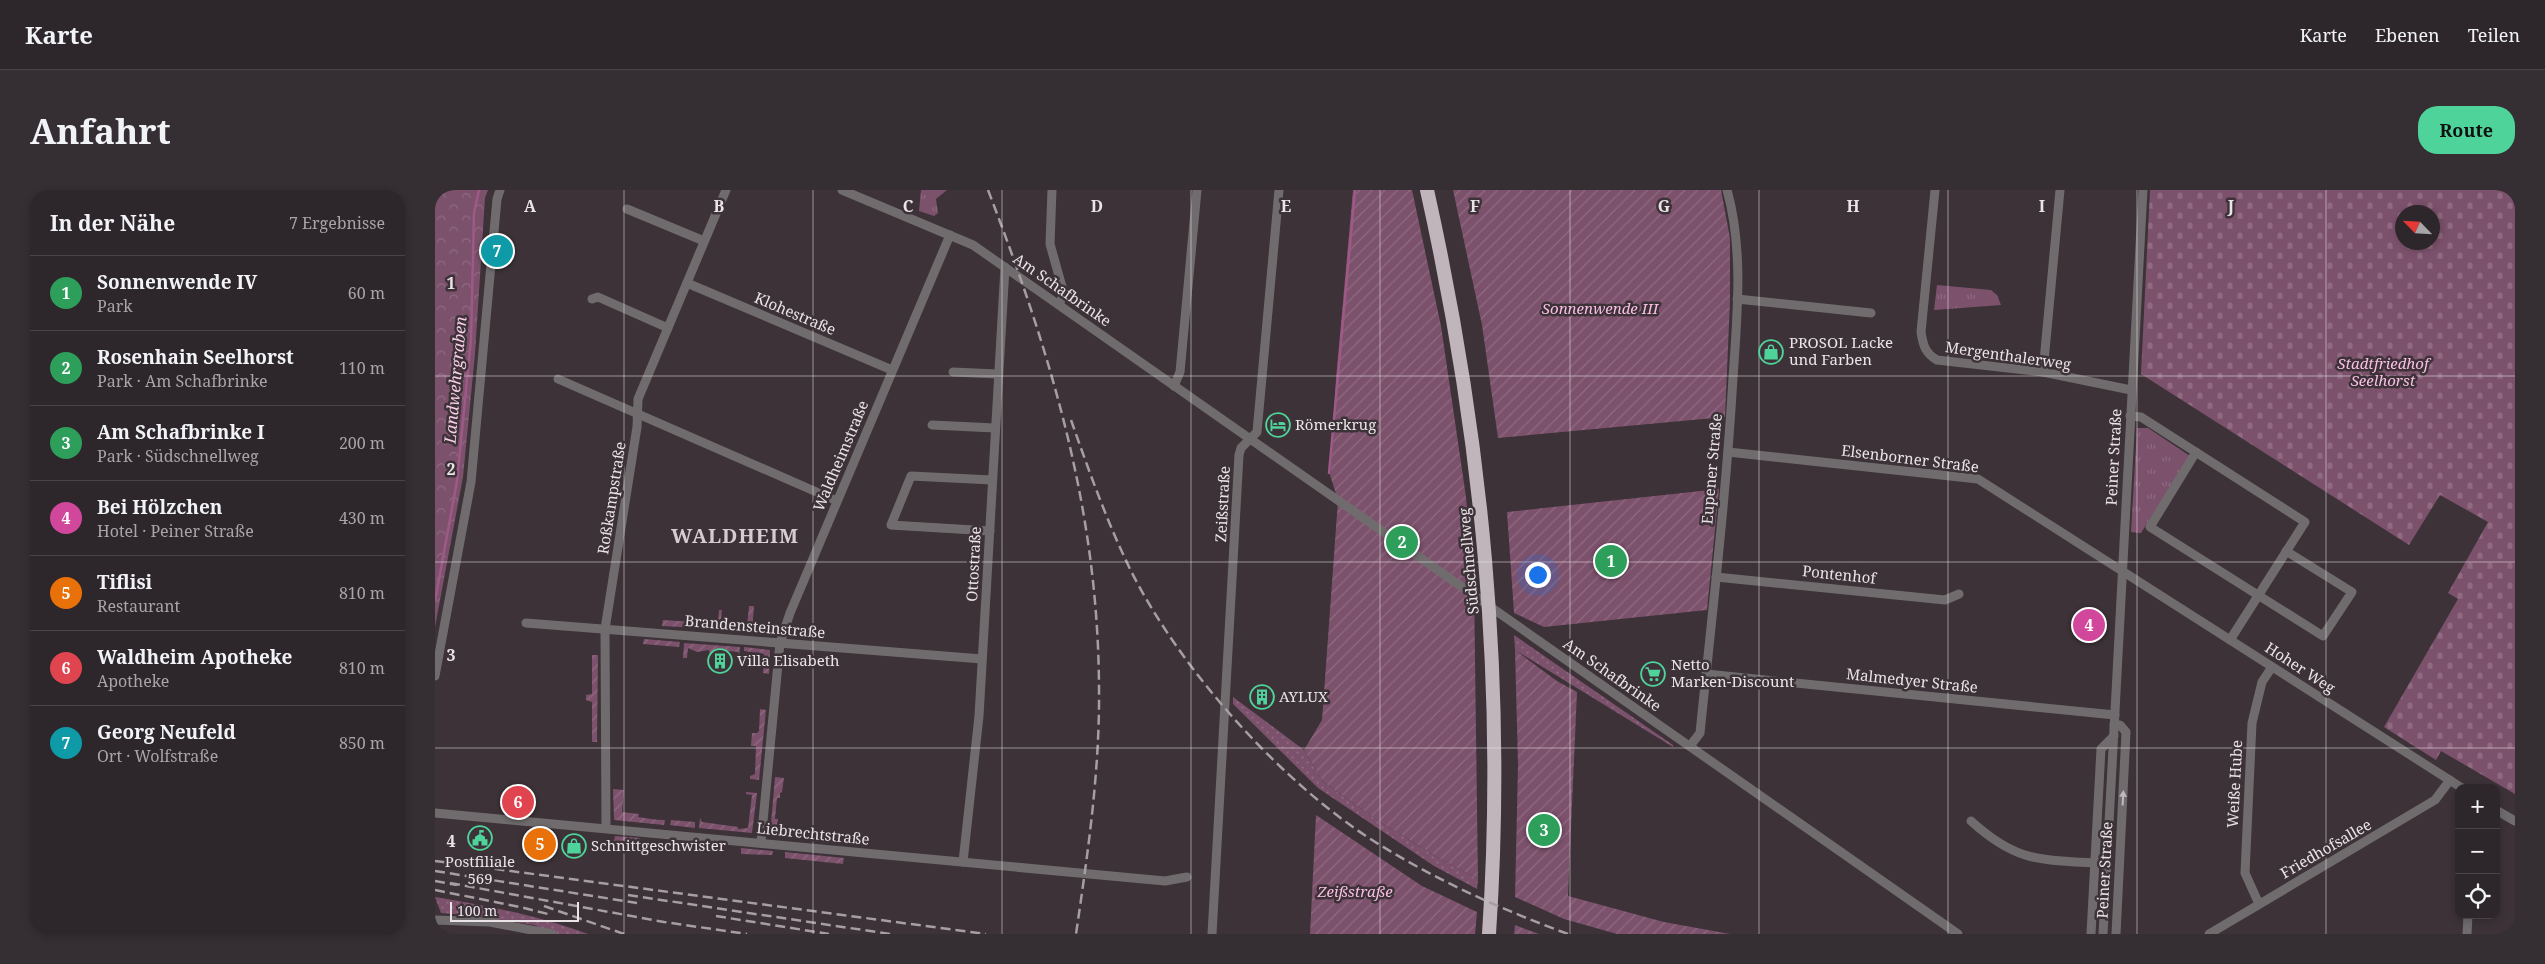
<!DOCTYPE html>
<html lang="de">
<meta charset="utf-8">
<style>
:root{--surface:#2d262a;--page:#352e32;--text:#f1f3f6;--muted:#a7a5a8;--line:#484347;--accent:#4ed39a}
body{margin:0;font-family:"Noto Serif",serif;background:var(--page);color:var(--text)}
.controls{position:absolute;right:15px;bottom:15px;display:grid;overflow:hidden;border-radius:10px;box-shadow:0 2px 8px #0003}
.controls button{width:45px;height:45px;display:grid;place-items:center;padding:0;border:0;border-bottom:1px solid var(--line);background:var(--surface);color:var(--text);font:25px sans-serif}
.compass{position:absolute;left:1960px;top:15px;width:45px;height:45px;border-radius:50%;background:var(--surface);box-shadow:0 2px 8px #0003;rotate:295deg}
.scale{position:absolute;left:15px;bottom:12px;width:129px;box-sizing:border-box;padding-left:5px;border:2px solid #eae3e7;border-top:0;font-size:14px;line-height:18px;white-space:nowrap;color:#eae3e7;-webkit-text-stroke:4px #3c3238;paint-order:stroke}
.you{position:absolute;left:1102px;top:384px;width:18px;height:18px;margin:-12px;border:4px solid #fff;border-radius:50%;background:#1a73e8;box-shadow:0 0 0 8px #1a73e833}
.badge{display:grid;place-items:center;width:32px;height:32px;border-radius:50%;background:var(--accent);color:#fff;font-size:16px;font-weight:700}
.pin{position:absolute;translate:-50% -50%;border:2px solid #fff;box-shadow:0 1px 5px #0006}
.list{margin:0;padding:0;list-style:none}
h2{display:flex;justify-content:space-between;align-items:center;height:65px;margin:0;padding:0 20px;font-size:21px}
h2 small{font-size:16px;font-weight:400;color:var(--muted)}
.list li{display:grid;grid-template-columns:32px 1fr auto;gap:15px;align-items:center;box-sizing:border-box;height:75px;padding:0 20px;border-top:1px solid var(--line)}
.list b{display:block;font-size:19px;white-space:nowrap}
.list p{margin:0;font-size:16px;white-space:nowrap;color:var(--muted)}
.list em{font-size:16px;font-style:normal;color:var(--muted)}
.icon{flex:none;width:28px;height:28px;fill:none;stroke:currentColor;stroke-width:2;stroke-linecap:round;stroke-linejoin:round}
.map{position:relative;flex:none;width:2080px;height:744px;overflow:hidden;border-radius:20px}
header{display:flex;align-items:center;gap:30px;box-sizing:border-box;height:70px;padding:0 25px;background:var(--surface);border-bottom:1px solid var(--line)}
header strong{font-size:24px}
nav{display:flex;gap:28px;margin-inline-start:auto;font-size:18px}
.intro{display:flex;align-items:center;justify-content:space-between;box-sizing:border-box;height:120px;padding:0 30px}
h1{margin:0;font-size:35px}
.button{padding:12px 22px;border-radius:20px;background:var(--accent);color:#111;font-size:18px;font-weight:700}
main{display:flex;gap:30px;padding:0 30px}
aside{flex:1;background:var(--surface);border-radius:20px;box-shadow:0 2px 8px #0003}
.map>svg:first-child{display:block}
</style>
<header>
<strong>Karte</strong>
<nav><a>Karte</a><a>Ebenen</a><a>Teilen</a></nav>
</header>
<div class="intro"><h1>Anfahrt</h1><a class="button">Route</a></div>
<main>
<aside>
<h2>In der Nähe<small>7 Ergebnisse</small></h2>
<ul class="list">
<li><span class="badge" style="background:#2e9e5b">1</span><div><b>Sonnenwende IV</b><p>Park</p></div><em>60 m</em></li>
<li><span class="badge" style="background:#2e9e5b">2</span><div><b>Rosenhain Seelhorst</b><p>Park · Am Schafbrinke</p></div><em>110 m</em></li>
<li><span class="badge" style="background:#2e9e5b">3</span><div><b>Am Schafbrinke I</b><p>Park · Südschnellweg</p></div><em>200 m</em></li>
<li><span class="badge" style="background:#d1479c">4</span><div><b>Bei Hölzchen</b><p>Hotel · Peiner Straße</p></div><em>430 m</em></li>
<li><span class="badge" style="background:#e8710a">5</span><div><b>Tiflisi</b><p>Restaurant</p></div><em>810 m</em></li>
<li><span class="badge" style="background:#e0444e">6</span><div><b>Waldheim Apotheke</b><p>Apotheke</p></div><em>810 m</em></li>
<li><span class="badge" style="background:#0f9aa8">7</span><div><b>Georg Neufeld</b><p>Ort · Wolfstraße</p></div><em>850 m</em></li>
</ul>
</aside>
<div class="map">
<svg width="2080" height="744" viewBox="0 0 2080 744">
<defs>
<pattern id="grass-dots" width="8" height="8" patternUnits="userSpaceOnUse" patternTransform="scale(1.25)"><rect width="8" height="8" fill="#7c516c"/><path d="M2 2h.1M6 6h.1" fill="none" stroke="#8f6a81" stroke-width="1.8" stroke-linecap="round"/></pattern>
<pattern id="forest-crowns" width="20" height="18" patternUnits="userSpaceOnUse" patternTransform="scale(1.25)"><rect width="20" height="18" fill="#7c516c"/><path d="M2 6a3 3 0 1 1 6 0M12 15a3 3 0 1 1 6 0" fill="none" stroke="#8f6a81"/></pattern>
<pattern id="cemetery-stones" width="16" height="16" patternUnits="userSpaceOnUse" patternTransform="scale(1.25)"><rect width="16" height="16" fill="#7c516c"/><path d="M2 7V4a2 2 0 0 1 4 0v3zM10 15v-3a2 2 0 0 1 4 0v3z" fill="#8f6a81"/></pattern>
<pattern id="park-tufts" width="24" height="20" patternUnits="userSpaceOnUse" patternTransform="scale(1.25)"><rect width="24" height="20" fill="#7c516c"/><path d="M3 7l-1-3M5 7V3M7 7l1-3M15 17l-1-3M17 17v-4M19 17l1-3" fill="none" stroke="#8f6a81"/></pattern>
<pattern id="garden-furrows" width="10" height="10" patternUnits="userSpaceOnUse" patternTransform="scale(1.25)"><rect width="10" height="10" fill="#7c516c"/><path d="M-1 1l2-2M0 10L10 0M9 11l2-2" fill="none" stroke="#8f6a81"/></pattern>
</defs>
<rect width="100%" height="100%" fill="#3c3238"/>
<!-- grass -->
<g fill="url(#grass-dots)">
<polygon points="1079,445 1238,555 1238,557 1080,460"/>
<polygon points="798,507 869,560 888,592 948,634 1007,670 1043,689 1042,699 999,676 883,598 798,514"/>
<path d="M0,707C54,716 101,725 153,744H119L99,735L44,726L6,723Z"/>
</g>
<!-- forest -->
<polygon fill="url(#forest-crowns)" points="0,0 53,0 50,8 40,164 28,287 0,437"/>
<!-- cemetery -->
<path fill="url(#cemetery-stones)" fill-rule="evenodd" d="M1715,0H2080V604L2006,561L2001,570L1949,537L2023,409L2013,403L2053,332L2005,305L1974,355L1706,184ZM1968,22H1998V52H1968Z"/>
<!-- park -->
<g fill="url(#park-tufts)">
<polygon points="486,0 512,0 501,9 503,23 499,26 484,21"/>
<polygon points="1502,95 1556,100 1562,105 1566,115 1499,120"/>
<polygon points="1702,238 1713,238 1755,266 1706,343 1696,342"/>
</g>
<!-- garden -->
<g fill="url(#garden-furrows)">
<polygon points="918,0 977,0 1006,136 1031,307 1039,394 1043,689 1007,670 948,634 888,592 869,560 887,530 903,310 895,285 901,189"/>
<polygon points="1018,0 1286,0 1295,48 1295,111 1290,227 1063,248 1047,135"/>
<polygon points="1284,299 1272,420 1109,437 1079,423 1072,322"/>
<polygon points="314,416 319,416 317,442 293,440 293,435 312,436"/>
<polygon points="284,420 287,420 285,439 227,436 228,430 277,433 278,431 283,431"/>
<polygon points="209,449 245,452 244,457 208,454"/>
<polygon points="249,453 305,457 304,468 303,462 283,460 281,467 275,466 274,460 262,462 253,458 252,468 248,468"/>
<polygon points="309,457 335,460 334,484 328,483 329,464 309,461"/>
<polygon points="1080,460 1122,491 1142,502 1133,706 1229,732 1295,744 1182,744 1129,729 1080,707 1083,575"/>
<polygon points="157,465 163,465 162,552 157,552 157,512 151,510 151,505 157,504"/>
<polygon points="325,519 331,520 324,590 315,589 315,586 320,584 321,556 316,556 317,543 322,543 324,541"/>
<polygon points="340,587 349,588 347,602 345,603 345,608 342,608 340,629 343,629 342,636 363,638 363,642 368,644 417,647 417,649 422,650 422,654 335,645"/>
<path d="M178,599L189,600L187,622L204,624L203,627C212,628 220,630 230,630L229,635L179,630Z"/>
<polygon points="311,602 322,603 317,643 264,638 265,628 267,632 303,637 303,639 313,638 317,605 311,604"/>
<polygon points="881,625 987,696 1042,722 1040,744 875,744"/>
<polygon points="236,630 260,632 260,638 235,635"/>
<polygon points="180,646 205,648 204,654 179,651"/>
<polygon points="233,651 280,656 279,662 252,659 251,663 232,661"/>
<polygon points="306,658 338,661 337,665 306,664"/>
<polygon points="350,662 409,668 408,674 350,668"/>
<polygon points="1080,735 1104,744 1079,744"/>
</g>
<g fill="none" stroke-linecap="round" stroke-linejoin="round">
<!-- stream -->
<g stroke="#9f5987" stroke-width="2.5">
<polyline points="894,283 920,0"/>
<polyline points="0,411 22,291 36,149 39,23 44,0"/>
</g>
<!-- minor -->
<g stroke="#706c6e" stroke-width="9">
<polyline points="407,0 538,55 1523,744"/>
<polyline points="617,0 615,54 629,104 624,114"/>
<path d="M1500,0L1486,142C1488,155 1490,163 1502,170L1608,182L1696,200"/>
<polyline points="192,19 269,51"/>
<polyline points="252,93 457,180"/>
<polyline points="157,109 163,107 233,138"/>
<polyline points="1302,109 1436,123"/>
<polyline points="518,182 562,184"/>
<polyline points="1608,182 1625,0"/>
<polyline points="123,189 402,311"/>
<polyline points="739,196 745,182 762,0"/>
<polyline points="1695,226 1706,227 1870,332 1795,450"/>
<polyline points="497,235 560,238"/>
<polyline points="1293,262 1543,289 2027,598"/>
<polyline points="1761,262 1715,337 1888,446 1917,402 1851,361"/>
<polyline points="555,341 456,335 476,286 557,290"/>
<polyline points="1281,387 1510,410 1524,404"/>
<polyline points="91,433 547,469"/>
<polyline points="1271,484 1680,525"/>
<polyline points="0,486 36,292 62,9 65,0"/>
<polyline points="1679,535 1685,535 1691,542 1681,744"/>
<path d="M1255,556L1265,543C1277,425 1291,307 1298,188C1302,127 1309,60 1292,0"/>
<polyline points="2061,620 2080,631"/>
<polyline points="0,623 730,691 752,687"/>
<path d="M1536,631C1580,671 1603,670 1660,673"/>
<polyline points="171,638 170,439 202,237 203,209 291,0"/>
<polyline points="326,652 345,453 355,423 515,45"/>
<polyline points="528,672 544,526 570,77"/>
<polyline points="1824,714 1810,683 1817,533 1827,492 1837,477"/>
<polyline points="0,730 55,732 117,744"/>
<polyline points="777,744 804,265 806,258 822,242 844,0"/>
<polyline points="1656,744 1666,559 1679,546"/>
<polyline points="1668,744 1708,0"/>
<polyline points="1774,744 2000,610 2015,590"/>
<polyline points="2032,744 2033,725"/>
</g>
<!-- highway -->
<path stroke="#c1b5bc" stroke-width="14" d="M992,0C1047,247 1071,491 1054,744"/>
<!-- rail -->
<g stroke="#a69ea3" stroke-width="2.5" stroke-dasharray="10 5" stroke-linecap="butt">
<path d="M553,0C616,164 663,319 664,497C665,580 653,662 641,744"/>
<path d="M636,230C654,281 672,332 696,381C747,482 849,596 945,655C1005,692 1068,720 1133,744"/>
<polyline points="0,671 551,744"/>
<polyline points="0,681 202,713"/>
<polyline points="0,691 22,695"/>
<polyline points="15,693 229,732 312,744"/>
<polyline points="0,700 85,717 117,725"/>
<polyline points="193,705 455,744"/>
<polyline points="109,716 189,744"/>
<polyline points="281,726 394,744"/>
</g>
</g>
<!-- one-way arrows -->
<defs><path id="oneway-solid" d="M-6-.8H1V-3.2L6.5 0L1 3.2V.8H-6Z" transform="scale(1.25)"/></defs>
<use fill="#bfb9bd" href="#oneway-solid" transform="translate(1688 608) rotate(-87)"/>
<!-- grid -->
<path fill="none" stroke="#eae3e7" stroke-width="1" stroke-opacity="0.55" d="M189,0V744M378,0V744M567,0V744M756,0V744M945,0V744M1135,0V744M1324,0V744M1513,0V744M1702,0V744M1891,0V744M0,186H2080M0,372H2080M0,558H2080"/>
<!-- icons -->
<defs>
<g id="shop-ring" transform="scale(1.25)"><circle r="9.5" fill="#3c3238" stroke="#4ed39a" stroke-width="1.5"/><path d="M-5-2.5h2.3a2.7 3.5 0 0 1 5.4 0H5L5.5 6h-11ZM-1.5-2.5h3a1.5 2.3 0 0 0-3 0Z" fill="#4ed39a"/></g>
<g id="hotel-ring" transform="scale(1.25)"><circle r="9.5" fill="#3c3238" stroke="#4ed39a" stroke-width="1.5"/><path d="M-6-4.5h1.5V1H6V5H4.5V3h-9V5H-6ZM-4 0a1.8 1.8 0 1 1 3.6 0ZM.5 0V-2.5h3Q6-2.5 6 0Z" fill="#4ed39a"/></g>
<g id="building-ring" transform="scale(1.25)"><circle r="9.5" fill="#3c3238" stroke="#4ed39a" stroke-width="1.5"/><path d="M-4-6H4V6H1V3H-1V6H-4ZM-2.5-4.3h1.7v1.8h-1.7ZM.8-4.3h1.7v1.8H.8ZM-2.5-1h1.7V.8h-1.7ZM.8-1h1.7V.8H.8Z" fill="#4ed39a"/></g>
<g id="supermarket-ring" transform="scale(1.25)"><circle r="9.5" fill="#3c3238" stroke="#4ed39a" stroke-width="1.5"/><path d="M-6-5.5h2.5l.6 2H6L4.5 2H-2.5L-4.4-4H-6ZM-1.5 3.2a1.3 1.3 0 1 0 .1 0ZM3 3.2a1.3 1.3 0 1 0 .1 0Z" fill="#4ed39a"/></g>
<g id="civic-ring" transform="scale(1.25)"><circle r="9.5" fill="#3c3238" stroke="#4ed39a" stroke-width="1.5"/><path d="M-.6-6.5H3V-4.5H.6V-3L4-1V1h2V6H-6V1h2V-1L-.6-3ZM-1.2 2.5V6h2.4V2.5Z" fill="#4ed39a"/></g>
</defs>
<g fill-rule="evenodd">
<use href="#shop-ring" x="1336" y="162"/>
<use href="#hotel-ring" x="843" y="235"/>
<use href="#building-ring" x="285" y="471"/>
<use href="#supermarket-ring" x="1218" y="484"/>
<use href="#building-ring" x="827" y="507"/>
<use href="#civic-ring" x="45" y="648"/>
<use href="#shop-ring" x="139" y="656"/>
</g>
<g text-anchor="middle" stroke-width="5" stroke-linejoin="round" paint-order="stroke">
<!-- street labels -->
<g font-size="15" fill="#eae3e7" stroke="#3c3238">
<text transform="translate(627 100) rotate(35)" y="5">Am Schafbrinke</text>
<text transform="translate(360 124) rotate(23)" y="5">Klohestraße</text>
<text transform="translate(1573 166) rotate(8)" y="5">Mergenthalerweg</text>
<text transform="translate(406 266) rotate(-67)" y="5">Waldheimstraße</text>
<text transform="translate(1679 267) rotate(-87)" y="5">Peiner Straße</text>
<text transform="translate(1475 269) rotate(7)" y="5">Elsenborner Straße</text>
<text transform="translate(1277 279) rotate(-85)" y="5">Eupener Straße</text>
<text transform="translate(177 308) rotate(-81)" y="5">Roßkampstraße</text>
<text transform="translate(788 314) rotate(-87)" y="5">Zeißstraße</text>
<text transform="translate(1034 371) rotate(-95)" y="5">Südschnellweg</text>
<text transform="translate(539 374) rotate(-87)" y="5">Ottostraße</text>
<text transform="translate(1404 385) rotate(6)" y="5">Pontenhof</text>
<text transform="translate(320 437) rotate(5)" y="5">Brandensteinstraße</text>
<text transform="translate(1865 478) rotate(33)" y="5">Hoher Weg</text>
<text transform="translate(1177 485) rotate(35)" y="5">Am Schafbrinke</text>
<text transform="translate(1477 491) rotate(6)" y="5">Malmedyer Straße</text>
<text transform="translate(1800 594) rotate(-87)" y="5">Weiße Hube</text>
<text transform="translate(378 644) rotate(6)" y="5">Liebrechtstraße</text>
<text transform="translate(1891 659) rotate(-30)" y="5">Friedhofsallee</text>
<text transform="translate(1670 680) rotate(-87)" y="5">Peiner Straße</text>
</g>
<!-- park labels -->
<g font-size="15" font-style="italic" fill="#fbbfe4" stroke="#3c3238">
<text x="1165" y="124">Sonnenwende III</text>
<text x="1948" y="179">Stadtfriedhof<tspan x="1948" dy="17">Seelhorst</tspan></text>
<text x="920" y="707">Zeißstraße</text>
</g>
<!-- poi labels -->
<g font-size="15" fill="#eae3e7" stroke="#3c3238" text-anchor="start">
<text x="1354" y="158">PROSOL Lacke<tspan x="1354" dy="17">und Farben</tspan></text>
<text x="860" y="240">Römerkrug</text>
<text x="302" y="476">Villa Elisabeth</text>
<text x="1236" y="480">Netto<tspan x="1236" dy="17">Marken-Discount</tspan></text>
<text x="844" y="512">AYLUX</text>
<text x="156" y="661">Schnittgeschwister</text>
<text x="45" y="677" text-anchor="middle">Postfiliale<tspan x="45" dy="17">569</tspan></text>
</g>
<!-- water labels -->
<g font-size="16" font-style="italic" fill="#f7cee7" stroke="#3c3238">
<text transform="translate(20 190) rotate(-85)" y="6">Landwehrgraben</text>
</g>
<!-- district labels -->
<g font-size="20" font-weight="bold" letter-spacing="1" fill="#d7cbd2" stroke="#3c3238">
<text x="300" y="353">WALDHEIM</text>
</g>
</g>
<g font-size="16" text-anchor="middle" font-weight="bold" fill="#eae3e7" stroke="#3c3238" stroke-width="5" stroke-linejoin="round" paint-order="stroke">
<text x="95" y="22">A</text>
<text x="284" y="22">B</text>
<text x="473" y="22">C</text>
<text x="662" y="22">D</text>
<text x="851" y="22">E</text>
<text x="1040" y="22">F</text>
<text x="1229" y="22">G</text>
<text x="1418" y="22">H</text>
<text x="1607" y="22">I</text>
<text x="1796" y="22">J</text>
<text x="16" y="99">1</text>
<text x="16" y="285">2</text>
<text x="16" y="471">3</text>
<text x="16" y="657">4</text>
</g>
</svg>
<div class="controls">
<button>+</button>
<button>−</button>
<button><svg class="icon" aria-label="locate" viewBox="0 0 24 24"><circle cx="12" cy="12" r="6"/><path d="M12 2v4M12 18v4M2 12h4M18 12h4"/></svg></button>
</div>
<svg class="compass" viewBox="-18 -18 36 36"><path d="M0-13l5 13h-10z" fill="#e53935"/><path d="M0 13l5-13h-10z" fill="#a7a5a8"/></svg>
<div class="scale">100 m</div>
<div class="you"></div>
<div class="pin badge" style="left:1176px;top:371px;background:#2e9e5b">1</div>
<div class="pin badge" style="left:967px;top:352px;background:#2e9e5b">2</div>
<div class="pin badge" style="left:1109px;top:640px;background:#2e9e5b">3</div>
<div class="pin badge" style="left:1654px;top:435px;background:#d1479c">4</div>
<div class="pin badge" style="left:105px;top:654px;background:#e8710a">5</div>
<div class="pin badge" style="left:83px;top:612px;background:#e0444e">6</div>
<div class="pin badge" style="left:62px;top:61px;background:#0f9aa8">7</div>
</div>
</main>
